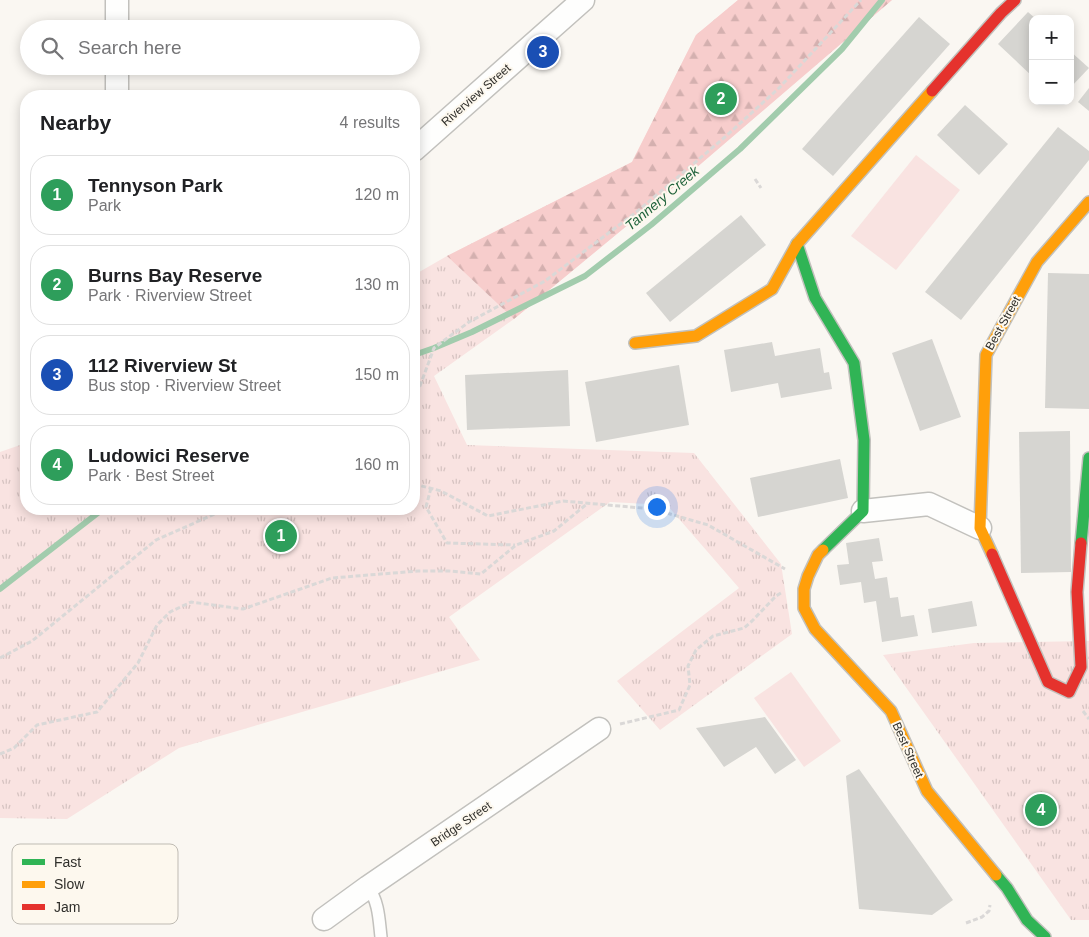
<!DOCTYPE html>
<meta charset="utf-8">
<style>
:root{--surface:#fff;--page:#f6f6f6;--text:#202124;--muted:#757577;--line:#e0e0e0;--accent:#2563eb}
body{margin:0;font-family:Helvetica,sans-serif;background:var(--page);color:var(--text)}
.controls{position:absolute;right:15px;top:15px;display:grid;overflow:hidden;border-radius:10px;box-shadow:0 2px 12px #0003}
.controls button{width:45px;height:45px;display:grid;place-items:center;padding:0;border:0;border-bottom:1px solid var(--line);background:var(--surface);color:var(--text);font:25px sans-serif}
.you{position:absolute;left:656px;top:506px;width:18px;height:18px;margin:-12px;border:4px solid #fff;border-radius:50%;background:#1a73e8;box-shadow:0 0 0 8px #1a73e833}
.badge{display:grid;place-items:center;width:32px;height:32px;border-radius:50%;background:var(--accent);color:#fff;font-size:16px;font-weight:700}
.pin{position:absolute;translate:-50% -50%;border:2px solid #fff;box-shadow:0 1px 5px #0006}
.list{margin:0;padding:0;list-style:none}
h2{display:flex;justify-content:space-between;align-items:center;height:65px;margin:0;padding:0 20px;font-size:21px}
h2 small{font-size:16px;font-weight:400;color:var(--muted)}
.list li{display:grid;grid-template-columns:32px 1fr auto;gap:15px;align-items:center;box-sizing:border-box;height:80px;margin:0 10px 10px;padding:0 10px;border:1px solid var(--line);border-radius:20px}
.list b{display:block;font-size:19px;white-space:nowrap}
.list p{margin:0;font-size:16px;white-space:nowrap;color:var(--muted)}
.list em{font-size:16px;font-style:normal;color:var(--muted)}
.icon{flex:none;width:28px;height:28px;fill:none;stroke:currentColor;stroke-width:2;stroke-linecap:round;stroke-linejoin:round}
.map{position:relative;flex:none;width:1089px;height:937px;overflow:hidden}
.search{position:absolute;background:var(--surface);box-shadow:0 2px 12px #0003;left:20px;top:20px;width:400px;height:55px;display:flex;align-items:center;gap:12px;box-sizing:border-box;padding:0 18px;border-radius:28px;color:var(--muted);font-size:19px}
.panel{position:absolute;background:var(--surface);box-shadow:0 2px 12px #0003;left:20px;top:90px;width:400px;height:425px;border-radius:20px}
.map>svg:first-child{display:block}
</style>
<div class="map">
<svg width="1089" height="937" viewBox="0 0 1089 937">
<defs>
<pattern id="grass-tufts" width="24" height="20" patternUnits="userSpaceOnUse" patternTransform="scale(1.25)"><rect width="24" height="20" fill="#f9e3e1"/><path d="M3 7l-1-3M5 7V3M7 7l1-3M15 17l-1-3M17 17v-4M19 17l1-3" fill="none" stroke="#d6c3c1"/></pattern>
<pattern id="forest-firs" width="22" height="20" patternUnits="userSpaceOnUse" patternTransform="scale(1.25)"><rect width="22" height="20" fill="#f7cdcc"/><path d="M5 1l3.5 6h-7zM16 11l3.5 6h-7z" fill="#d4b0af"/></pattern>
</defs>
<rect width="100%" height="100%" fill="#faf7f2"/>
<!-- grass -->
<g fill="url(#grass-tufts)">
<polygon points="738,0 892,0 675,186 514,319 434,376 467,445 694,453 781,564 792,634 660,730 617,681 739,588 667,505 610,502 449,617 480,660 179,748 67,819 0,818 0,452 26,443 26,509 414,509 414,275 447,256 632,162 696,35"/>
<polygon points="1089,641 1089,920 1071,920 883,655 974,643"/>
</g>
<!-- forest -->
<polygon fill="url(#forest-firs)" points="738,0 892,0 675,186 514,319 447,256 632,162 696,35"/>
<!-- garden -->
<g fill="#f9e3e1">
<polygon points="916,155 960,190 896,270 851,236"/>
<polygon points="791,672 841,741 804,767 754,698"/>
</g>
<g fill="none" stroke-linecap="round" stroke-linejoin="round">
<!-- stream -->
<g stroke="#a2ccad" stroke-width="6">
<polyline points="414,355 434,348 472,332 585,276 651,225 740,149 842,49 882,0"/>
<polyline points="0,589 103,509"/>
</g>
</g>
<!-- building -->
<g fill="#d6d5d1">
<polygon points="1028,12 1036,19 1033,19 1033,77 998,44"/>
<polygon points="919,17 950,44 833,176 802,149"/>
<polygon points="1070,51 1089,68 1070,88"/>
<polygon points="1089,88 1089,111 1078,102"/>
<polygon points="965,105 1008,144 979,175 937,135"/>
<polygon points="1058,127 1089,151 1089,160 961,320 925,292"/>
<polygon points="741,215 766,245 670,322 646,293"/>
<polygon points="1048,273 1089,274 1089,409 1045,408"/>
<polygon points="932,339 961,417 920,431 892,353"/>
<polygon points="772,342 775,356 820,348 824,373 829,372 832,389 781,398 778,383 731,392 724,350"/>
<polygon points="679,365 689,425 596,442 585,382"/>
<polygon points="568,370 570,426 467,430 465,375"/>
<polygon points="1070,431 1071,572 1021,573 1019,432"/>
<polygon points="840,459 848,498 758,517 750,478"/>
<polygon points="879,538 883,561 872,562 875,579 887,577 890,598 898,597 901,617 914,615 918,636 882,642 876,601 864,603 861,582 840,585 837,565 849,564 846,543"/>
<polygon points="972,601 977,626 932,633 928,609"/>
<polygon points="765,717 796,760 775,774 756,747 724,767 696,728"/>
<polygon points="859,769 953,900 932,915 859,909 846,776"/>
</g>
<g fill="none" stroke-linecap="round" stroke-linejoin="round">
<!-- lane casing -->
<g stroke="#c2c1bd" stroke-width="14">
<path id="lane" d="M368,887C379,902 379,920 381,937"/>
</g>
<!-- street casing -->
<g stroke="#c2c1bd" stroke-width="25">
<g id="street">
<polyline points="117,0 117,29"/>
<polyline points="117,66 117,96"/>
<polyline points="414,150 583,0"/>
<polyline points="863,511 929,504 980,528"/>
<polyline points="324,919 368,887 599,729"/>
</g>
</g>
<!-- fast casing -->
<g stroke="#c2c1bd" stroke-width="14">
<g id="fast">
<polyline points="797,244 815,298 854,363 864,440 863,511 823,550"/>
<polyline points="1081,543 1089,458"/>
<polyline points="996,875 1007,888 1027,920 1045,937"/>
</g>
</g>
<!-- slow casing -->
<g stroke="#c2c1bd" stroke-width="14">
<g id="slow">
<polyline points="635,343 696,336 772,289 797,244 932,91"/>
<polyline points="823,550 818,555 808,576 804,589 804,608 815,629 891,711 927,791 996,875"/>
<polyline points="992,554 980,528 986,355 1037,262 1089,202"/>
</g>
</g>
<!-- jam casing -->
<g stroke="#c2c1bd" stroke-width="14">
<g id="jam">
<polyline points="932,91 1001,13 1015,0"/>
<polyline points="992,554 1048,682 1069,692 1081,667 1077,592 1081,543"/>
</g>
</g>
<!-- path -->
<g stroke="#dad8d7" stroke-width="3" stroke-dasharray="5 2.5" stroke-linecap="butt">
<polyline points="755,179 761,188"/>
<polyline points="414,391 420,386 434,348 469,322 545,281 639,210 725,137 779,88 861,0"/>
<polyline points="414,484 441,491 488,516 563,501 653,509 708,525 785,569"/>
<polyline points="431,488 426,507 447,543 515,545"/>
<polyline points="0,658 32,641 156,540 226,509"/>
<polyline points="1083,711 1089,719"/>
<polyline points="620,724 679,710 690,685 688,666 696,650 713,636 744,628 752,621 776,596 781,593"/>
<polyline points="0,754 14,748 37,725 97,712 138,663 157,625 170,612 191,602 243,609 332,578 418,571 449,571 481,574 516,545 554,531 588,503"/>
<polyline points="966,923 982,917 989,911 990,905"/>
</g>
<!-- lane -->
<use href="#lane" stroke="#fefefd" stroke-width="11"/>
<!-- street -->
<use href="#street" stroke="#fefefd" stroke-width="22"/>
<!-- fast -->
<use href="#fast" stroke="#30b455" stroke-width="11"/>
<!-- slow -->
<use href="#slow" stroke="#ff9f0a" stroke-width="11"/>
<!-- jam -->
<use href="#jam" stroke="#e5322d" stroke-width="11"/>
</g>
<g text-anchor="middle" stroke-width="4" stroke-linejoin="round" paint-order="stroke">
<!-- street labels -->
<g font-size="12" fill="#2f2e2a" stroke="#fdf8ee">
<text transform="translate(476 95) rotate(-41)" y="4">Riverview Street</text>
<text transform="translate(1003 323) rotate(-61)" y="4">Best Street</text>
<text transform="translate(908 750) rotate(66)" y="4">Best Street</text>
<text transform="translate(461 824) rotate(-34)" y="4">Bridge Street</text>
</g>
<!-- water labels -->
<g font-size="14" font-style="italic" fill="#21633c" stroke="#fdf8ee">
<text transform="translate(662 198) rotate(-40)" y="5">Tannery Creek</text>
</g>
</g>
<!-- legend -->
<rect x="12" y="844" width="166" height="80" rx="8" fill="#fdf8ee" stroke="#bfbbb3" stroke-width="1"/>
<rect x="22" y="859" width="23" height="6" fill="#30b455"/>
<rect x="22" y="881" width="23" height="7" fill="#ff9f0a"/>
<rect x="22" y="904" width="23" height="6" fill="#e5322d"/>
<g font-size="14" fill="#2f2e2a">
<text x="54" y="867">Fast</text>
<text x="54" y="889">Slow</text>
<text x="54" y="912">Jam</text>
</g>
</svg>
<div class="controls">
<button>+</button>
<button>−</button>
</div>
<div class="you"></div>
<div class="pin badge" style="left:281px;top:536px;background:#2e9e5b">1</div>
<div class="pin badge" style="left:721px;top:99px;background:#2e9e5b">2</div>
<div class="pin badge" style="left:543px;top:52px;background:#1a4fb4">3</div>
<div class="pin badge" style="left:1041px;top:810px;background:#2e9e5b">4</div>
<div class="search"><svg class="icon" aria-label="search" viewBox="0 0 24 24"><circle cx="10" cy="10" r="6"/><path d="M15 15l6 6"/></svg>Search here</div>
<section class="panel">
<h2>Nearby<small>4 results</small></h2>
<ul class="list">
<li><span class="badge" style="background:#2e9e5b">1</span><div><b>Tennyson Park</b><p>Park</p></div><em>120 m</em></li>
<li><span class="badge" style="background:#2e9e5b">2</span><div><b>Burns Bay Reserve</b><p>Park · Riverview Street</p></div><em>130 m</em></li>
<li><span class="badge" style="background:#1a4fb4">3</span><div><b>112 Riverview St</b><p>Bus stop · Riverview Street</p></div><em>150 m</em></li>
<li><span class="badge" style="background:#2e9e5b">4</span><div><b>Ludowici Reserve</b><p>Park · Best Street</p></div><em>160 m</em></li>
</ul>
</section>
</div>
